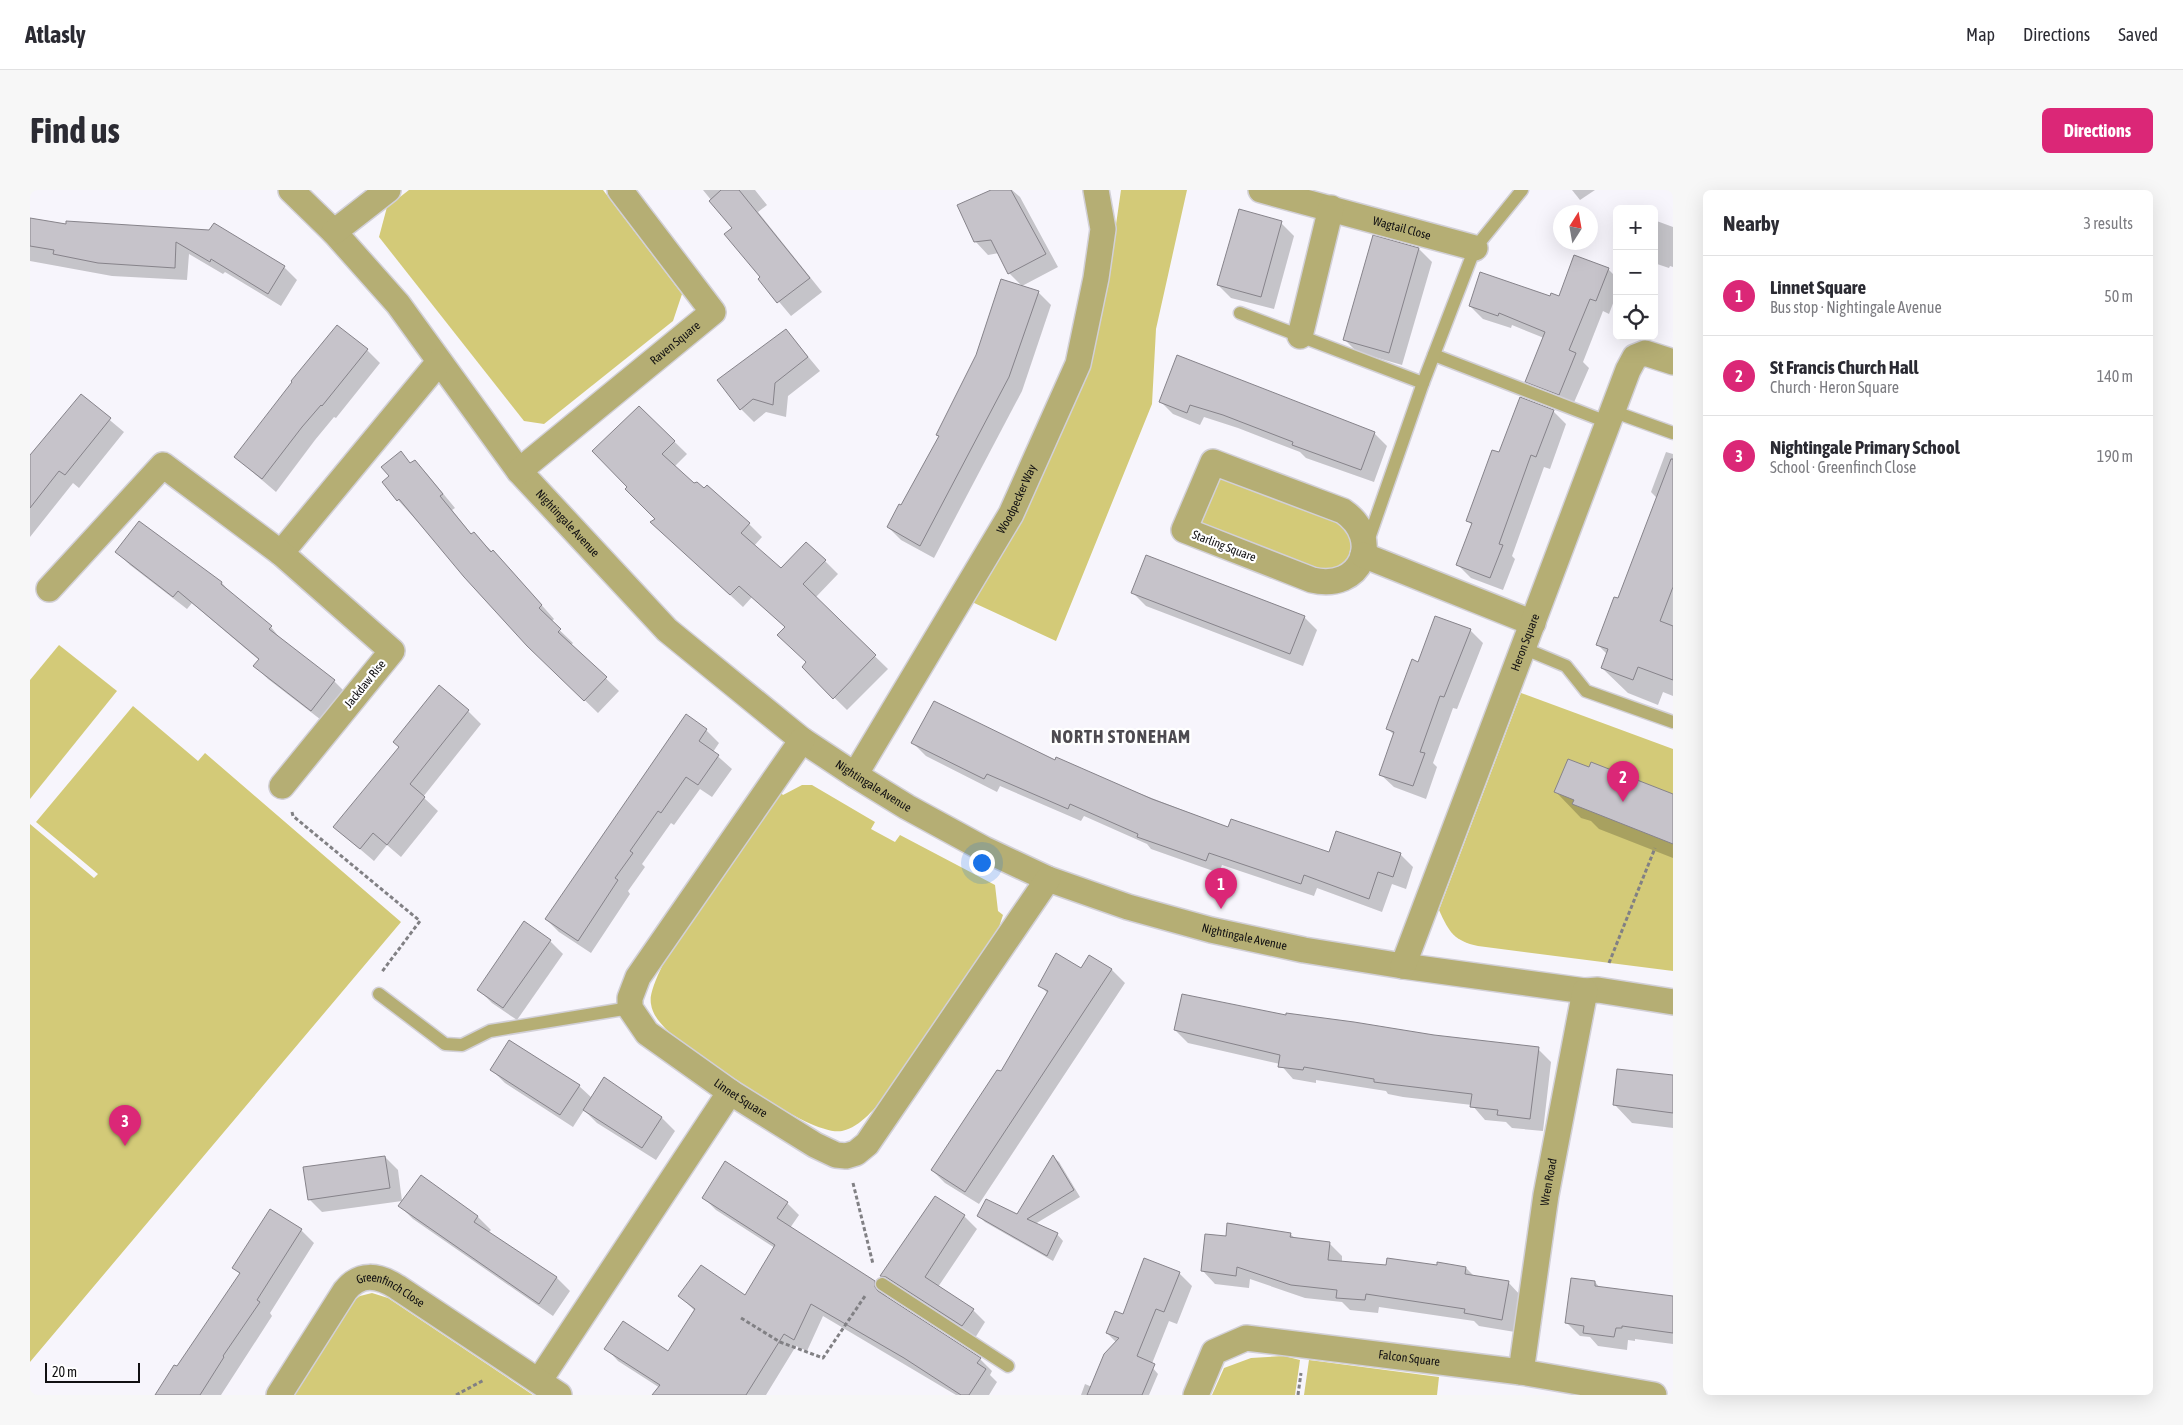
<!DOCTYPE html>
<meta charset="utf-8">
<style>
:root{--surface:#fff;--page:#f7f7f7;--text:#2b2b33;--muted:#7c7c81;--line:#e1e1e2;--accent:#db2777}
body{margin:0;font-family:"Asap Condensed",sans-serif;background:var(--page);color:var(--text)}
.controls{position:absolute;right:15px;top:15px;display:grid;overflow:hidden;border-radius:8px;box-shadow:0 5px 20px #0002}
.controls button{width:45px;height:45px;display:grid;place-items:center;padding:0;border:0;border-bottom:1px solid var(--line);background:var(--surface);color:var(--text);font:25px sans-serif}
.compass{position:absolute;left:1523px;top:15px;width:45px;height:45px;border-radius:50%;background:var(--surface);box-shadow:0 5px 20px #0002;rotate:11deg}
.scale{position:absolute;left:15px;bottom:12px;width:95px;box-sizing:border-box;padding-left:5px;border:2px solid #111012;border-top:0;font-size:14px;line-height:18px;white-space:nowrap;color:#111012;-webkit-text-stroke:4px #fff;paint-order:stroke}
.you{position:absolute;left:951px;top:672px;width:18px;height:18px;margin:-12px;border:4px solid #fff;border-radius:50%;background:#1a73e8;box-shadow:0 0 0 8px #1a73e833}
.badge{display:grid;place-items:center;width:32px;height:32px;border-radius:50%;background:var(--accent);color:#fff;font-size:16px;font-weight:700}
.pin{position:absolute;translate:-50% -41px;filter:drop-shadow(0 1px 2px #0008)}
.pin::after{content:'';position:absolute;top:26px;width:18px;height:15px;background:inherit;clip-path:polygon(0 0,100% 0,50% 100%)}
.list{margin:0;padding:0;list-style:none}
h2{display:flex;justify-content:space-between;align-items:center;height:65px;margin:0;padding:0 20px;font-size:21px}
h2 small{font-size:16px;font-weight:400;color:var(--muted)}
.list li{display:grid;grid-template-columns:32px 1fr auto;gap:15px;align-items:center;box-sizing:border-box;height:80px;padding:0 20px;border-top:1px solid var(--line)}
.list b{display:block;font-size:19px;white-space:nowrap}
.list p{margin:0;font-size:16px;white-space:nowrap;color:var(--muted)}
.list em{font-size:16px;font-style:normal;color:var(--muted)}
.icon{flex:none;width:28px;height:28px;fill:none;stroke:currentColor;stroke-width:2;stroke-linecap:round;stroke-linejoin:round}
.map{position:relative;flex:none;width:1643px;height:1205px;overflow:hidden;border-radius:8px}
header{display:flex;align-items:center;gap:30px;box-sizing:border-box;height:70px;padding:0 25px;background:var(--surface);border-bottom:1px solid var(--line)}
header strong{font-size:24px}
nav{display:flex;gap:28px;margin-inline-start:auto;font-size:18px}
.intro{display:flex;align-items:center;justify-content:space-between;box-sizing:border-box;height:120px;padding:0 30px}
h1{margin:0;font-size:35px}
.button{padding:12px 22px;border-radius:8px;background:var(--accent);color:#fff;font-size:18px;font-weight:700}
main{display:flex;gap:30px;padding:0 30px}
aside{flex:1;background:var(--surface);border-radius:8px;box-shadow:0 5px 20px #0002}
.map>svg:first-child{display:block}
</style>
<header>
<strong>Atlasly</strong>
<nav><a>Map</a><a>Directions</a><a>Saved</a></nav>
</header>
<div class="intro"><h1>Find us</h1><a class="button">Directions</a></div>
<main>
<div class="map">
<svg width="1643" height="1205" viewBox="0 0 1643 1205">
<rect width="100%" height="100%" fill="#f7f5fc"/>
<!-- green -->
<g fill="#d3ca78">
<polygon points="379,0 573,0 652,104 643,131 514,234 494,231 349,47 357,17"/>
<polygon points="1091,0 1157,0 1126,139 1122,214 1026,451 942,412 1077,97"/>
<polygon points="1183,272 1331,340 1308,392 1154,340"/>
<polygon points="29,455 87,501 0,609 0,490"/>
<path d="M1491,503L1643,559V781L1448,756C1424,751 1419,742 1409,720Z"/>
<polygon points="103,516 168,571 175,563 371,732 0,1172 0,634 64,688 68,684 6,632"/>
<path d="M772,595H782L845,632L841,639L865,652L870,645L965,695L968,721L973,725L969,737L858,902C846,917 831,937 812,941C780,947 678,870 648,850C638,841 623,829 621,814C614,782 724,635 748,600L753,605Z"/>
<polygon points="342,1103 358,1108 503,1205 264,1205 319,1114 330,1106"/>
<polygon points="1254,1166 1270,1170 1265,1205 1182,1205 1194,1178 1221,1168"/>
<polygon points="1279,1170 1409,1187 1407,1205 1274,1205"/>
</g>
<!-- shadow -->
<g fill="#0003">
<polygon points="673,0 725,0 737,15 728,22 792,102 761,126 730,89 732,87 704,38"/>
<polygon points="964,0 982,0 990,7 1028,77 992,96 979,83 969,63 958,65 945,51"/>
<polygon points="1542,0 1565,0 1550,10"/>
<polygon points="0,29 37,36 180,42 254,77 267,90 251,116 195,82 193,84 159,64 157,90 82,86 0,71"/>
<polygon points="1624,30 1643,37 1643,77 1640,76 1639,78 1624,73"/>
<polygon points="1251,33 1264,46 1244,119 1201,108 1188,95"/>
<polygon points="1389,59 1402,72 1372,175 1327,162 1314,149"/>
<polygon points="1578,79 1587,88 1587,103 1579,124 1573,121 1553,172 1559,178 1542,217 1510,204 1497,191 1514,148 1482,135 1481,138 1453,129 1440,116 1529,108"/>
<polygon points="1008,102 1021,115 992,201 904,368 871,350 858,337"/>
<polygon points="756,140 790,181 758,206 756,227 736,222 724,232 711,219"/>
<polygon points="337,160 350,173 306,228 304,227 285,250 246,302 205,267"/>
<polygon points="1147,167 1344,243 1357,256 1344,292 1276,268 1270,262 1208,238 1174,227 1170,235 1143,224 1130,211"/>
<polygon points="51,206 94,242 49,298 43,293 0,347 0,267"/>
<polygon points="609,217 657,264 644,277 664,295 674,300 677,297 719,334 732,347 724,356 751,380 795,371 808,384 785,408 858,479 817,520 773,477 777,472 756,438 722,407 713,417 634,344 626,329 599,297"/>
<polygon points="1523,221 1536,234 1520,279 1514,277 1482,366 1485,369 1473,400 1441,388 1428,375 1443,336 1437,330 1470,264"/>
<polygon points="1636,262 1643,264 1643,506 1633,502 1628,515 1598,503 1572,478 1578,465 1567,454 1588,409 1627,308 1621,302"/>
<polygon points="371,263 381,274 384,271 397,284 425,318 422,320 442,345 444,344 476,375 524,429 521,432 543,453 541,455 589,501 568,523 512,469 368,310 361,286"/>
<polygon points="109,332 192,393 204,407 241,437 253,452 304,491 317,504 295,533 238,489 225,476 229,470 162,413 157,419 100,375 87,362"/>
<polygon points="1103,403 1274,427 1287,440 1273,476 1116,416"/>
<polygon points="1440,440 1453,453 1427,519 1423,518 1403,573 1407,577 1396,609 1364,597 1350,584 1364,545 1358,539 1389,474"/>
<polygon points="438,521 451,534 393,607 408,621 371,667 357,655 344,671 304,637"/>
<polygon points="656,526 676,540 689,553 683,562 702,579 682,607 670,599 644,635 641,633 612,674 615,677 598,701 600,704 561,763 529,742 516,729"/>
<polygon points="883,553 1026,571 1199,638 1299,663 1370,664 1383,677 1376,699 1362,694 1352,722 1287,698 1284,706 1192,675 1189,683 1121,659 1117,654 1054,626 1051,631 970,596 967,602 896,566"/>
<polygon points="1526,602 1643,605 1643,668 1569,639 1561,631 1551,628"/>
<polygon points="520,751 533,764 487,830 462,813 449,800"/>
<polygon points="1060,766 1082,780 1095,793 949,1014 915,993 902,980 971,882 1018,804 1010,795 1051,780"/>
<polygon points="1257,827 1508,859 1521,872 1513,941 1482,938 1476,932 1455,930 1442,915 1373,907 1358,904 1356,901 1286,890 1286,893 1263,889 1250,874 1158,853 1145,840"/>
<polygon points="462,880 549,896 562,908 574,889 632,928 645,941 626,970 567,933 554,920 543,937 475,893"/>
<polygon points="1643,887 1643,938 1602,933 1585,915"/>
<polygon points="355,967 368,980 372,1011 292,1022 279,1009"/>
<polygon points="1023,967 1029,972 1050,1007 1005,1034 1027,1044 1033,1051 1023,1071 955,1032 949,1026 988,1026"/>
<polygon points="391,987 448,1027 461,1040 458,1043 527,1088 540,1101 523,1126 383,1029 370,1016"/>
<polygon points="673,1007 757,1013 769,1025 760,1038 844,1092 856,1104 856,1108 950,1169 962,1181 960,1185 967,1192 959,1205 926,1205 793,1126 777,1161 766,1156 736,1205 641,1205 588,1171 576,1158 639,1163 665,1121 650,1106 715,1107 745,1058 686,1020"/>
<polygon points="905,1007 934,1026 947,1039 908,1097 943,1120 955,1132 945,1148 863,1098 851,1086"/>
<polygon points="241,1020 271,1040 284,1053 240,1123 242,1126 191,1205 126,1205 147,1178 211,1085 204,1078"/>
<polygon points="1260,1044 1266,1049 1299,1053 1312,1066 1312,1072 1357,1076 1436,1078 1444,1086 1478,1092 1491,1106 1485,1142 1449,1136 1444,1131 1349,1117 1348,1123 1320,1120 1312,1112 1275,1108 1220,1089 1219,1098 1185,1094 1172,1080 1197,1047"/>
<polygon points="1149,1083 1162,1096 1147,1134 1139,1131 1121,1176 1128,1184 1119,1205 1051,1205 1055,1194 1062,1197 1087,1153 1077,1143 1093,1125"/>
<polygon points="1565,1092 1570,1098 1643,1107 1643,1154 1605,1149 1605,1151 1598,1150 1597,1160 1568,1156 1560,1147 1550,1146 1537,1133"/>
</g>
<!-- building -->
<g fill="#c6c3ca" stroke="#86838a">
<polygon points="691,0 709,0 780,88 747,113 728,89 730,87 694,44 702,38 679,11"/>
<polygon points="961,0 981,0 1016,64 978,84 961,50 944,52 927,15"/>
<polygon points="1209,19 1252,31 1231,107 1187,95"/>
<polygon points="0,28 36,34 36,31 179,40 184,33 255,76 238,104 181,69 180,72 146,52 145,78 68,73 23,64 24,60 0,56"/>
<polygon points="1343,45 1389,58 1359,163 1313,150"/>
<polygon points="1544,65 1579,78 1566,111 1560,109 1539,160 1546,163 1529,205 1495,192 1515,142 1469,123 1468,126 1439,116 1450,82 1520,106 1521,103 1529,106"/>
<polygon points="971,89 1009,101 979,187 890,356 857,337 869,314 871,315 909,246 906,245 946,165"/>
<polygon points="307,135 338,159 292,216 291,215 272,237 232,289 204,267 262,192 261,191"/>
<polygon points="756,139 778,167 745,193 743,215 723,209 710,220 687,190"/>
<polygon points="1147,165 1345,242 1331,280 1262,255 1263,252 1193,225 1160,215 1157,223 1129,212"/>
<polygon points="51,204 81,228 35,285 29,281 0,318 0,265"/>
<polygon points="1490,207 1524,220 1506,267 1501,265 1469,354 1473,355 1460,388 1426,375 1442,333 1436,331 1462,260 1469,262"/>
<polygon points="609,216 645,251 632,264 664,293 667,292 674,298 677,295 720,333 711,343 751,378 776,352 796,370 773,394 846,465 803,509 772,477 776,472 747,445 755,437 709,396 700,405 620,332 625,329 595,299 597,297 562,261"/>
<polygon points="371,261 380,273 385,270 413,304 410,306 441,344 444,342 461,362 463,360 512,415 509,418 531,439 528,442 577,487 554,511 497,456 434,387 369,309 367,311 352,292 359,286 351,277"/>
<polygon points="1641,269 1643,269 1643,397 1630,431 1643,436 1643,490 1608,477 1603,490 1571,478 1578,459 1566,455 1584,407 1588,408"/>
<polygon points="109,331 192,392 191,394 242,436 239,439 305,490 281,521 223,476 229,469 148,401 143,407 85,362"/>
<polygon points="1116,365 1275,426 1260,464 1101,403"/>
<polygon points="1405,426 1441,439 1414,507 1410,506 1390,562 1395,563 1383,596 1349,585 1364,542 1356,539 1382,469 1388,472"/>
<polygon points="409,495 439,520 380,594 395,607 357,655 343,643 330,659 303,637 369,557 363,552"/>
<polygon points="904,511 1025,570 1026,567 1122,609 1198,637 1201,629 1299,662 1306,641 1371,663 1363,687 1348,682 1339,709 1274,685 1271,694 1179,663 1176,671 1107,647 1108,644 1040,614 1038,619 957,584 954,589 881,553"/>
<polygon points="656,524 677,539 669,551 689,565 668,595 656,587 631,623 628,621 600,661 603,663 585,688 588,690 548,751 515,729"/>
<polygon points="1538,569 1559,577 1561,572 1643,604 1643,654 1542,614 1544,610 1524,602"/>
<polygon points="494,731 521,750 473,818 447,800"/>
<polygon points="1026,763 1051,778 1059,765 1082,779 935,1002 901,980 967,880 971,881 1018,801 1008,796"/>
<polygon points="1152,804 1256,825 1256,823 1324,832 1404,845 1509,857 1500,929 1467,925 1468,920 1440,917 1442,904 1359,894 1344,892 1344,889 1274,877 1273,880 1248,877 1250,865 1144,840"/>
<polygon points="479,850 550,895 530,925 460,880"/>
<polygon points="1587,879 1643,885 1643,923 1583,915"/>
<polygon points="574,887 632,927 612,958 553,920"/>
<polygon points="1023,965 1044,1000 997,1029 1028,1043 1017,1066 947,1026 956,1009 987,1024"/>
<polygon points="355,966 360,998 278,1010 273,977"/>
<polygon points="695,971 758,1012 747,1028 845,1091 845,1097 848,1101 951,1168 947,1173 956,1179 939,1205 931,1205 874,1168 781,1114 764,1150 754,1144 716,1205 622,1205 630,1195 574,1159 593,1131 638,1161 665,1119 648,1106 671,1075 715,1105 745,1055 672,1008"/>
<polygon points="391,985 448,1026 444,1032 527,1087 509,1114 368,1016"/>
<polygon points="905,1006 935,1025 895,1087 944,1119 932,1136 856,1087 850,1086"/>
<polygon points="240,1019 272,1039 227,1110 230,1112 193,1166 194,1167 170,1205 125,1205 144,1175 147,1176 210,1083 202,1078"/>
<polygon points="1197,1033 1261,1043 1260,1047 1300,1052 1298,1070 1356,1075 1357,1068 1407,1075 1407,1072 1436,1077 1435,1084 1479,1091 1472,1130 1434,1123 1435,1119 1336,1104 1335,1110 1306,1108 1307,1100 1261,1095 1207,1077 1206,1086 1171,1081 1175,1044 1196,1046"/>
<polygon points="1114,1068 1150,1082 1134,1122 1126,1119 1107,1166 1125,1174 1112,1205 1057,1205 1074,1164 1089,1148 1076,1143 1085,1121 1093,1124"/>
<polygon points="1541,1088 1565,1091 1565,1096 1643,1106 1643,1143 1592,1136 1592,1138 1586,1138 1584,1147 1553,1143 1554,1136 1535,1133"/>
</g>
<g fill="none" stroke-linecap="round" stroke-linejoin="round">
<!-- lane casing -->
<g stroke="#d2d0d7" stroke-width="15">
<g id="lane">
<polyline points="1210,123 1393,193"/>
<polyline points="1404,165 1577,232"/>
<polyline points="1582,221 1643,243"/>
<polyline points="1337,354 1393,193 1445,58 1492,0"/>
<polyline points="1493,458 1536,476 1556,501 1643,532"/>
<polyline points="349,804 415,854 432,855 460,841 600,818"/>
<polyline points="852,1094 978,1176"/>
</g>
</g>
<!-- street casing -->
<g stroke="#d2d0d7" stroke-width="28">
<g id="street">
<path id="s1" d="M261,0L304,42L368,114L489,281L637,440L772,550L825,585L877,617L954,659L1018,689L1098,717L1181,740L1274,760L1373,776L1555,801L1568,800L1643,812"/>
<path id="s2" d="M1231,0L1445,58"/>
<polyline points="304,42 358,0"/>
<polyline points="1270,146 1301,18"/>
<path d="M1183,272L1313,321C1354,349 1331,402 1282,390L1154,340Z"/>
<path id="s3" d="M489,281L683,122L590,0"/>
<polyline points="251,363 409,172"/>
<polyline points="1333,365 1503,433"/>
<polyline points="19,399 133,275 251,363 362,461 252,596"/>
<path id="s4" d="M772,550L608,787L600,808V818L617,843L700,902L785,955L806,965L816,966L826,963L837,954L1018,689"/>
<path id="s5" d="M825,585L981,324L1048,174L1066,88L1073,39L1066,0"/>
<path id="s6" d="M1373,776L1598,180L1605,167L1615,163L1643,172"/>
<path id="s7" d="M1491,1182L1516,1005L1555,801"/>
<polyline points="509,1191 700,902"/>
<path id="s8" d="M249,1205L315,1101C330,1082 348,1085 367,1097L529,1205"/>
<path id="s9" d="M1166,1205L1184,1162L1216,1148L1491,1182L1624,1205"/>
</g>
</g>
<!-- path -->
<g stroke="#818084" stroke-width="3" stroke-dasharray="4 2.5" stroke-linecap="butt">
<polyline points="262,622 263,626 390,731 351,783"/>
<polyline points="1579,773 1625,658"/>
<polyline points="823,993 843,1074"/>
<polyline points="711,1128 750,1152 793,1168 835,1106"/>
<polyline points="426,1205 454,1190"/>
<polyline points="1268,1205 1271,1183"/>
</g>
<!-- lane -->
<use href="#lane" stroke="#b5ae74" stroke-width="12"/>
<!-- street -->
<use href="#street" stroke="#b5ae74" stroke-width="25"/>
</g>
<g text-anchor="middle" stroke-width="4.5" stroke-linejoin="round" paint-order="stroke">
<!-- street labels -->
<g font-size="12" fill="#111012" stroke="#fff">
<text dy="4" stroke="none"><textPath href="#s2" startOffset="146">Wagtail Close</textPath></text>
<text dy="4" stroke="none"><textPath href="#s3" startOffset="202">Raven Square</textPath></text>
<text dy="4" stroke="none"><textPath href="#s5" startOffset="320">Woodpecker Way</textPath></text>
<text dy="4" stroke="none"><textPath href="#s1" startOffset="434">Nightingale Avenue</textPath></text>
<text transform="translate(1194 356) rotate(21)" y="4">Starling Square</text>
<text dy="4" stroke="none"><textPath href="#s6" startOffset="346">Heron Square</textPath></text>
<text transform="translate(335 494) rotate(-51)" y="4">Jackdaw Rise</text>
<text dy="4" stroke="none"><textPath href="#s1" startOffset="839">Nightingale Avenue</textPath></text>
<text dy="4" stroke="none"><textPath href="#s1" startOffset="1242">Nightingale Avenue</textPath></text>
<text dy="4" stroke="none"><textPath href="#s4" startOffset="465">Linnet Square</textPath></text>
<text dy="4" stroke="none"><textPath href="#s7" startOffset="192">Wren Road</textPath></text>
<text dy="4" stroke="none"><textPath href="#s8" startOffset="176">Greenfinch Close</textPath></text>
<text dy="4" stroke="none"><textPath href="#s9" startOffset="246">Falcon Square</textPath></text>
</g>
<!-- district labels -->
<g font-size="18" font-weight="bold" letter-spacing="1" fill="#4d4a50" stroke="#fff">
<text x="1091" y="553">NORTH STONEHAM</text>
</g>
</g>
</svg>
<div class="controls">
<button>+</button>
<button>−</button>
<button><svg class="icon" aria-label="locate" viewBox="0 0 24 24"><circle cx="12" cy="12" r="6"/><path d="M12 2v4M12 18v4M2 12h4M18 12h4"/></svg></button>
</div>
<svg class="compass" viewBox="-18 -18 36 36"><path d="M0-13l5 13h-10z" fill="#e53935"/><path d="M0 13l5-13h-10z" fill="#7c7c81"/></svg>
<div class="scale">20 m</div>
<div class="you"></div>
<div class="pin badge" style="left:1191px;top:719px">1</div>
<div class="pin badge" style="left:1593px;top:612px">2</div>
<div class="pin badge" style="left:95px;top:956px">3</div>
</div>
<aside>
<h2>Nearby<small>3 results</small></h2>
<ul class="list">
<li><span class="badge">1</span><div><b>Linnet Square</b><p>Bus stop · Nightingale Avenue</p></div><em>50 m</em></li>
<li><span class="badge">2</span><div><b>St Francis Church Hall</b><p>Church · Heron Square</p></div><em>140 m</em></li>
<li><span class="badge">3</span><div><b>Nightingale Primary School</b><p>School · Greenfinch Close</p></div><em>190 m</em></li>
</ul>
</aside>
</main>
